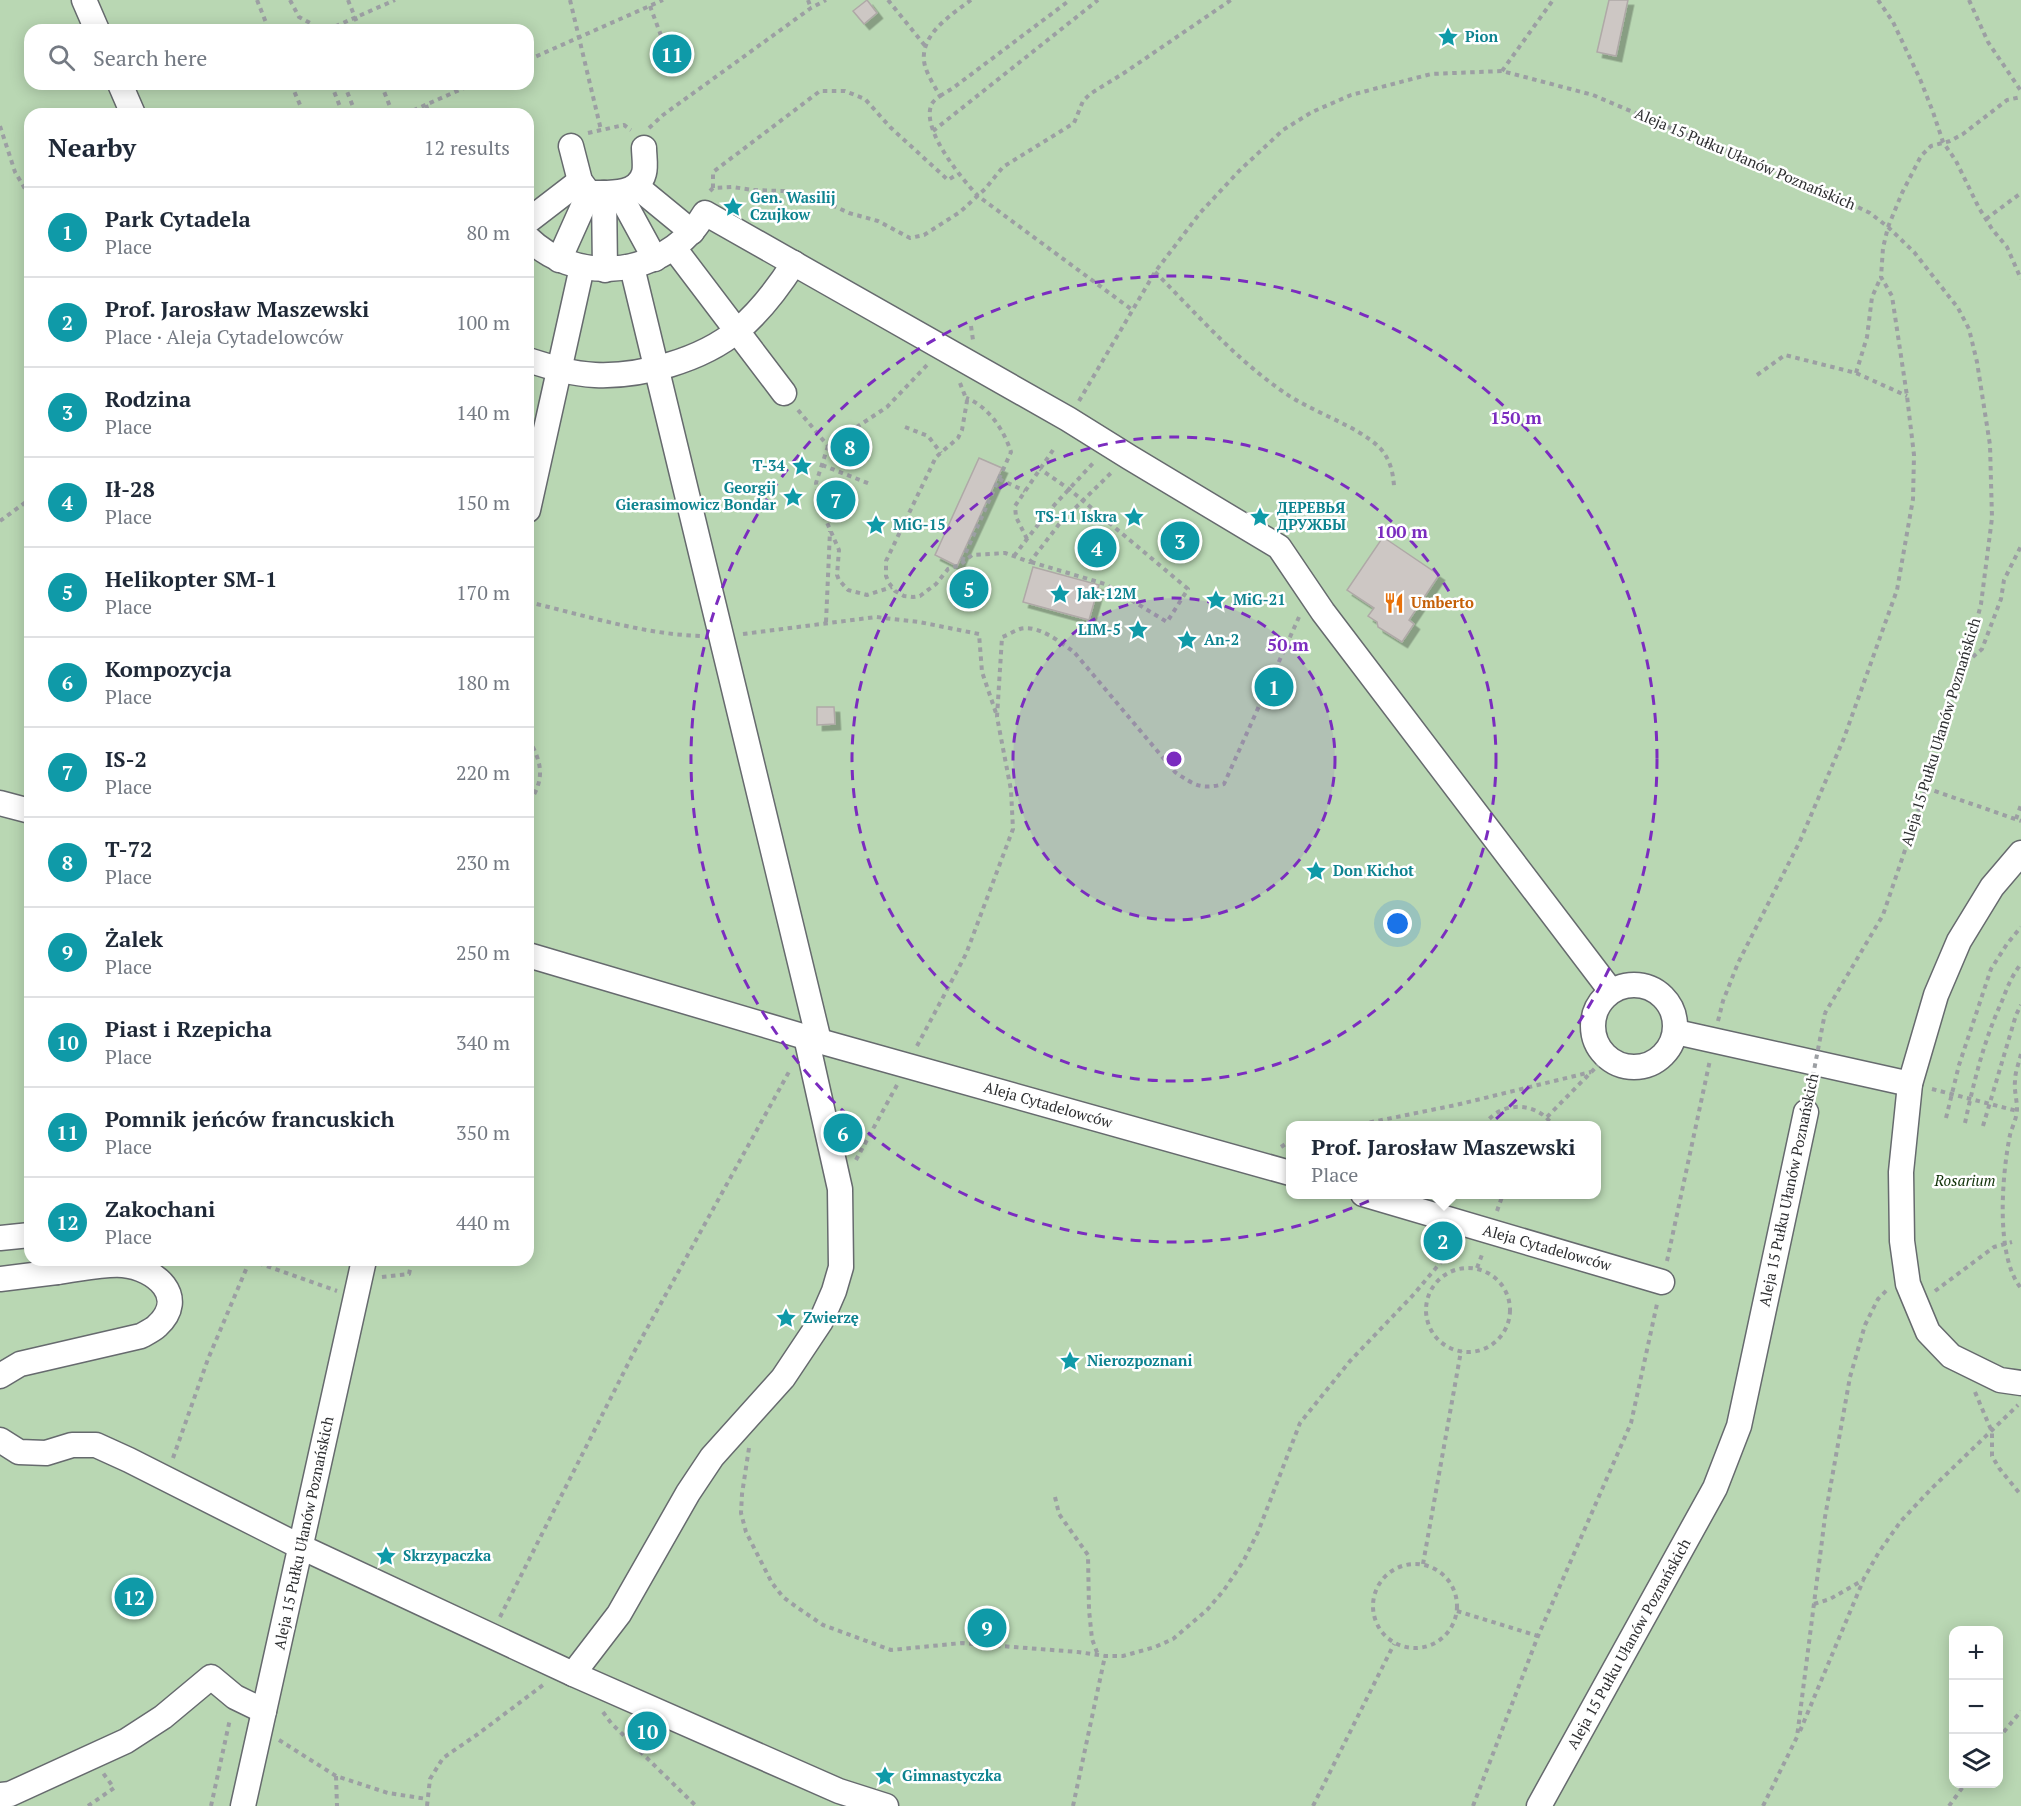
<!DOCTYPE html>
<meta charset="utf-8">
<style>
:root{--surface:#fff;--page:#f6f6f7;--text:#1f2937;--muted:#747a83;--line:#e0e1e3;--accent:#4c5f04}
body{margin:0;font-family:"PT Serif",serif;background:var(--page);color:var(--text)}
.controls{position:absolute;right:18px;bottom:18px;display:grid;overflow:hidden;border-radius:12px;box-shadow:0 3px 15px #0003}
.controls button{width:54px;height:54px;display:grid;place-items:center;padding:0;border:0;border-bottom:2px solid var(--line);background:var(--surface);color:var(--text);font:30px sans-serif}
.you{position:absolute;left:1398px;top:924px;width:21px;height:21px;margin:-15px;border:4px solid #fff;border-radius:50%;background:#1a73e8;box-shadow:0 0 0 9px #1a73e833}
.badge{display:grid;place-items:center;width:39px;height:39px;border-radius:50%;background:var(--accent);color:#fff;font-size:20px;font-weight:700}
.pin{position:absolute;translate:-50% -50%;border:3px solid #fff;box-shadow:0 2px 6px #0006}
.popup{position:absolute;left:1286px;top:1121px;width:315px;height:78px;box-sizing:border-box;display:grid;place-content:center;border-radius:12px;background:var(--surface);filter:drop-shadow(0 2px 4px #0005);font-size:20px;white-space:nowrap;color:var(--muted)}
.popup b{font-size:22px;color:var(--text)}
.popup::after{content:'';position:absolute;left:50%;top:100%;margin-left:-12px;border:12px solid transparent;border-top-color:var(--surface)}
.list{margin:0;padding:0;list-style:none}
h2{display:flex;justify-content:space-between;align-items:center;height:78px;margin:0;padding:0 24px;font-size:26px}
h2 small{font-size:20px;font-weight:400;color:var(--muted)}
.list li{display:grid;grid-template-columns:39px 1fr auto;gap:18px;align-items:center;box-sizing:border-box;height:90px;padding:0 24px;border-top:2px solid var(--line)}
.list b{display:block;font-size:22px;white-space:nowrap}
.list p{margin:0;font-size:20px;white-space:nowrap;color:var(--muted)}
.list em{font-size:20px;font-style:normal;color:var(--muted)}
.icon{flex:none;width:33px;height:33px;fill:none;stroke:currentColor;stroke-width:2;stroke-linecap:round;stroke-linejoin:round}
.map{position:relative;flex:none;width:2021px;height:1806px;overflow:hidden}
.search{position:absolute;background:var(--surface);box-shadow:0 3px 15px #0003;left:24px;top:24px;width:510px;height:66px;display:flex;align-items:center;gap:15px;box-sizing:border-box;padding:0 21px;border-radius:18px;color:var(--muted);font-size:22px}
.panel{position:absolute;background:var(--surface);box-shadow:0 3px 15px #0003;left:24px;top:108px;width:510px;height:1158px;border-radius:18px}
.map>svg:first-child{display:block}
</style>
<div class="map">
<svg width="2021" height="1806" viewBox="0 0 2021 1806">
<defs>
<filter id="shadow"><feDropShadow dx="5.5" dy="5.5" stdDeviation="0" flood-color="#0004"/></filter>
</defs>
<rect width="100%" height="100%" fill="#dbe0e4"/>
<!-- green -->
<path fill="#b9d7b3" fill-rule="evenodd" d="M0,0H2021V1806H0ZM30,30H528V84H30ZM30,114H528V1260H30ZM1290,1126H1596V1194H1290ZM1954,1630H1998V1784H1954Z"/>
<!-- building -->
<g fill="#cdc7c4" stroke="#afa9a7" stroke-width="1.5" filter="url(#shadow)">
<polygon points="867,0 877,13 864,24 853,11"/>
<polygon points="1609,0 1628,0 1616,56 1597,52"/>
<polygon points="979,458 1002,468 957,566 935,555"/>
<polygon points="1383,537 1439,575 1409,620 1414,624 1402,642 1378,627 1377,622 1368,616 1374,608 1347,590"/>
<polygon points="1033,567 1099,585 1089,620 1023,602"/>
<polygon points="817,707 834,707 835,724 817,725"/>
</g>
<g fill="none" stroke-linecap="round" stroke-linejoin="round">
<!-- minor casing -->
<g stroke="#666a6e" stroke-width="27">
<g id="minor">
<polyline points="84,0 97,30"/>
<polyline points="120,84 133,114"/>
<path d="M571,146L580,181L589,193C608,193 638,196 644,173C646,166 644,155 644,148"/>
<polyline points="636,186 692,232"/>
<polyline points="604,193 605,270"/>
<polyline points="619,193 655,259"/>
<polyline points="528,221 580,181"/>
<path d="M528,238C573,282 649,278 691,232C697,227 700,220 705,213L1068,419L1129,457L1279,547L1323,612L1611,991"/>
<polyline points="674,248 784,393"/>
<polyline points="559,260 589,193"/>
<polyline points="632,267 819,1041"/>
<path d="M528,360C550,367 572,374 595,375C641,377 702,360 738,330C761,311 778,288 794,263"/>
<polyline points="528,510 582,267"/>
<polyline points="0,803 30,811"/>
<polyline points="2021,853 1992,887 1959,941 1936,995 1910,1084 1901,1172 1902,1241 1908,1284 1928,1332 1951,1356 2000,1380 2021,1383"/>
<polyline points="528,955 819,1041 1290,1173"/>
<circle cx="1634" cy="1026" r="41"/>
<polyline points="1676,1032 1910,1084"/>
<polyline points="1363,1194 1662,1282"/>
<polyline points="0,1238 30,1235"/>
<polyline points="0,1279 57,1272"/>
<path d="M0,1376L20,1364L141,1336C146,1333 153,1330 157,1326C189,1297 155,1268 123,1265C105,1263 76,1270 57,1272L55,1260"/>
<polyline points="0,1440 19,1452 46,1453 72,1445 96,1445 129,1460 301,1547 573,1674 839,1791 886,1806"/>
<polyline points="573,1674 619,1614 688,1493 712,1457 783,1378 821,1321 834,1291 841,1267 840,1189 806,1037"/>
<polyline points="0,1795 10,1794 126,1741 163,1717 211,1677 235,1697 264,1711"/>
<polyline points="243,1806 364,1260"/>
<polyline points="1539,1806 1715,1488 1739,1426 1806,1112"/>
</g>
</g>
<!-- path -->
<g stroke="#9c9fa3" stroke-width="4" stroke-dasharray="4.5 4.5" stroke-linecap="butt">
<polyline points="257,0 269,30"/>
<polyline points="290,0 299,17 312,24 315,30"/>
<polyline points="348,0 360,30"/>
<polyline points="570,0 601,130"/>
<polyline points="808,0 811,8"/>
<polyline points="888,0 926,47"/>
<path d="M971,0C951,15 917,36 925,66C928,76 935,87 940,96C936,99 932,102 931,106C922,131 962,179 978,196L1131,309"/>
<polyline points="1878,0 1893,22 1920,79 1933,112 1943,142 1956,161 1979,208 1992,229 2007,247 2021,279"/>
<polyline points="1969,0 1988,42 2021,91"/>
<polyline points="650,6 666,49"/>
<polyline points="327,30 395,0"/>
<polyline points="528,60 663,0"/>
<polyline points="1502,71 1553,0"/>
<polyline points="291,84 304,114"/>
<polyline points="331,84 343,114"/>
<polyline points="344,84 356,114"/>
<polyline points="381,84 393,114"/>
<polyline points="940,96 953,88 1070,0"/>
<polyline points="426,105 429,114"/>
<polyline points="405,114 473,84"/>
<polyline points="0,126 15,172 30,197"/>
<polyline points="649,128 663,115 811,8 826,0"/>
<polyline points="933,131 1098,0"/>
<polyline points="588,133 624,125 631,130"/>
<polyline points="713,188 713,172 820,91 845,91 865,99 890,127 948,180 958,174"/>
<polyline points="710,191 713,188 733,187 752,190 783,191 821,200 849,213 878,221 910,238 924,235 960,212 985,189 1003,167 1074,123 1083,101 1090,94 1124,73 1231,0"/>
<polyline points="1986,219 2021,193"/>
<path d="M1155,272C1197,314 1235,359 1285,393C1312,412 1358,426 1380,448C1390,459 1393,472 1394,486"/>
<polyline points="971,326 973,340"/>
<polyline points="1856,373 1867,337 1872,297 1881,277"/>
<polyline points="1757,375 1785,355 1856,373 1907,396"/>
<polyline points="960,383 967,401 962,430 958,438 936,457 886,561 886,576 889,583 895,591 904,596 913,597 920,596 936,584 948,569 960,565 972,555 1005,553 1030,562 1060,523 1112,472"/>
<polyline points="1079,401 1155,272 1200,213 1239,171 1283,130 1312,112 1351,95 1431,74 1502,71 1593,95 1706,143 1806,182 1870,213 1888,227 1914,252 1958,308 1969,329 1977,362 1990,445 1992,518 1981,604 1966,663 1926,788 1883,915 1825,1013"/>
<polyline points="798,410 828,446 887,407 927,365"/>
<polyline points="905,427 928,436 941,453"/>
<polyline points="828,446 816,483 821,509 839,550 837,575 839,580 848,590 867,595 892,587"/>
<polyline points="822,465 870,484"/>
<polyline points="999,479 1025,491"/>
<polyline points="0,521 30,499"/>
<polyline points="1027,539 1016,517 1015,506 1053,450"/>
<polyline points="1014,556 1047,513 1095,461"/>
<path d="M962,561L1011,452C1004,430 988,406 966,398"/>
<polyline points="1031,562 1105,584 1167,622 1188,589 1069,489 1040,469"/>
<path d="M528,602C584,615 642,634 700,636"/>
<polyline points="826,622 830,531"/>
<polyline points="743,634 876,617 919,622 979,634 982,672 996,713"/>
<polyline points="1966,663 1982,649 2001,599 2004,580 2021,546"/>
<path d="M528,739C543,762 545,782 528,803"/>
<polyline points="1926,788 2021,821"/>
<polyline points="2016,819 2021,805"/>
<polyline points="1718,1021 1723,1001 1738,963 1800,841 1844,738 1897,590 1913,499 1914,455 1907,396 1892,296 1881,277 1883,248 1888,227 1902,193 1921,156 1931,146 1950,141 1963,134 2007,100 2021,97"/>
<path d="M917,1046L966,954L1013,829L1011,790L997,717L1002,637C1008,635 1014,631 1020,629C1038,624 1060,642 1074,652L1175,772C1194,785 1201,790 1224,784L1299,617"/>
<path d="M2021,1054C2019,1063 2015,1072 2015,1081C2014,1090 2017,1100 2017,1109C2017,1118 2012,1127 2010,1135C2002,1174 1995,1257 2021,1288"/>
<polyline points="1932,1089 2017,1111"/>
<polyline points="1547,1117 1606,1057"/>
<polyline points="1946,1118 1959,1065 1991,969 2007,944 2021,927"/>
<path d="M1965,1123C1974,1081 1984,1040 2002,1001C2007,988 2012,975 2021,964"/>
<polyline points="1352,1126 1456,1105 1591,1072"/>
<path d="M1484,1126C1499,1100 1538,1101 1553,1126"/>
<polyline points="1983,1126 2016,1015 2021,1005"/>
<polyline points="1281,1147 1290,1141"/>
<polyline points="856,1160 897,1085"/>
<polyline points="1497,1211 1503,1194"/>
<polyline points="250,1260 337,1291"/>
<polyline points="1667,1261 1710,1060"/>
<circle cx="1468" cy="1310" r="42"/>
<polyline points="1477,1268 1483,1252"/>
<polyline points="382,1277 409,1274 412,1260"/>
<polyline points="1935,1291 1994,1247 2012,1242"/>
<polyline points="1975,1392 1992,1432 1992,1456 1999,1468 2021,1495"/>
<polyline points="749,1448 742,1494 741,1513 746,1532 772,1583 783,1597 798,1608 823,1625 891,1650 962,1643 1078,1652 1105,1656 1123,1656 1155,1647 1173,1639 1207,1610 1224,1590 1244,1560 1258,1532 1300,1423 1350,1361 1414,1294 1457,1243"/>
<polyline points="173,1458 208,1359 250,1260"/>
<polyline points="1055,1497 1059,1514 1088,1555 1089,1610 1092,1639 1098,1655"/>
<polyline points="1423,1564 1461,1351"/>
<circle cx="1415" cy="1606" r="42"/>
<polyline points="1814,1604 1830,1599 1863,1580 1879,1552 1901,1521 1932,1488 2018,1405"/>
<polyline points="1457,1611 1538,1636"/>
<polyline points="500,1617 634,1352 790,1070"/>
<polyline points="603,1712 611,1723 696,1806"/>
<polyline points="1800,1731 1863,1581"/>
<polyline points="1998,1739 2021,1711"/>
<polyline points="279,1740 336,1776 388,1793 427,1799"/>
<polyline points="336,1776 337,1806"/>
<polyline points="88,1806 114,1788 103,1773"/>
<polyline points="211,1806 230,1719"/>
<polyline points="427,1806 430,1779 443,1758 478,1734 543,1685"/>
<polyline points="1073,1806 1105,1656"/>
<polyline points="1313,1806 1394,1644"/>
<polyline points="1473,1806 1538,1636 1631,1423 1657,1304"/>
<polyline points="1763,1806 1797,1737 1825,1517 1850,1377 1865,1325 1878,1299 1887,1290"/>
<polyline points="1949,1806 1965,1784"/>
</g>
<!-- minor -->
<use href="#minor" stroke="#fff" stroke-width="24"/>
<!-- path-bridge -->
<polyline stroke="#9c9fa3" stroke-width="4" stroke-dasharray="4.5 4.5" stroke-linecap="butt" points="1806,1112 1825,1013"/>
</g>
<!-- distance rings -->
<circle cx="1174" cy="759" r="161" fill="#7b2cbf" fill-opacity=".12"/>
<g fill="none" stroke="#7b2cbf" stroke-width="3" stroke-dasharray="10 8">
<circle cx="1174" cy="759" r="161"/>
<circle cx="1174" cy="759" r="322"/>
<circle cx="1174" cy="759" r="483"/>
</g>
<!-- icons -->
<defs>
<g id="sight-bare" transform="scale(1.62)"><path d="M0-6L1.8-2.2L6-1.7L2.9 1.2L3.7 5.4L0 3.3L-3.7 5.4L-2.9 1.2L-6-1.7L-1.8-2.2Z" fill="#0f9aa8" stroke="#fff" stroke-width="2.5" paint-order="stroke"/></g>
<g id="restaurant-bare" transform="scale(1.62)"><path d="M-5-6h1v4h1v-4h1v4h1v-4h1v5L-1.5 .5V6h-2V.5L-5-1ZM5-6V6H3V1.5H1.5Q1.5-4 5-6Z" fill="#e8710a" stroke="#fff" stroke-width="2.5" paint-order="stroke"/></g>
</defs>
<g fill-rule="evenodd">
<use href="#sight-bare" x="1448" y="37"/>
<use href="#sight-bare" x="733" y="207"/>
<use href="#sight-bare" x="802" y="466"/>
<use href="#sight-bare" x="793" y="497"/>
<use href="#sight-bare" x="1134" y="517"/>
<use href="#sight-bare" x="1260" y="517"/>
<use href="#sight-bare" x="876" y="525"/>
<use href="#sight-bare" x="1060" y="594"/>
<use href="#sight-bare" x="1216" y="600"/>
<use href="#restaurant-bare" x="1394" y="603"/>
<use href="#sight-bare" x="1138" y="630"/>
<use href="#sight-bare" x="1187" y="640"/>
<use href="#sight-bare" x="1316" y="871"/>
<use href="#sight-bare" x="786" y="1318"/>
<use href="#sight-bare" x="1070" y="1361"/>
<use href="#sight-bare" x="386" y="1556"/>
<use href="#sight-bare" x="885" y="1776"/>
</g>
<g text-anchor="middle" stroke-width="5" stroke-linejoin="round" paint-order="stroke">
<!-- culture labels -->
<g font-size="15" font-weight="bold" fill="#0d838f" stroke="#fff" text-anchor="start">
<text x="1465" y="42">Pion</text>
<text x="750" y="203">Gen. Wasilij<tspan x="750" dy="17">Czujkow</tspan></text>
<text x="785" y="471" text-anchor="end">T-34</text>
<text x="776" y="493" text-anchor="end">Georgij<tspan x="776" dy="17">Gierasimowicz Bondar</tspan></text>
<text x="1277" y="513">ДЕРЕВЬЯ<tspan x="1277" dy="17">ДРУЖБЫ</tspan></text>
<text x="1117" y="522" text-anchor="end">TS-11 Iskra</text>
<text x="893" y="530">MiG-15</text>
<text x="1077" y="599">Jak-12M</text>
<text x="1233" y="605">MiG-21</text>
<text x="1121" y="635" text-anchor="end">LIM-5</text>
<text x="1204" y="645">An-2</text>
<text x="1333" y="876">Don Kichot</text>
<text x="803" y="1323">Zwierzę</text>
<text x="1087" y="1366">Nierozpoznani</text>
<text x="403" y="1561">Skrzypaczka</text>
<text x="902" y="1781">Gimnastyczka</text>
</g>
<!-- street labels -->
<g font-size="15" fill="#2d2e30" stroke="#fff">
<text transform="translate(1745 159) rotate(23)" y="5">Aleja 15 Pułku Ułanów Poznańskich</text>
<text transform="translate(1941 732) rotate(-73)" y="5">Aleja 15 Pułku Ułanów Poznańskich</text>
<text transform="translate(1048 1105) rotate(16)" y="5">Aleja Cytadelowców</text>
<text transform="translate(1789 1190) rotate(-78)" y="5">Aleja 15 Pułku Ułanów Poznańskich</text>
<text transform="translate(1547 1248) rotate(16)" y="5">Aleja Cytadelowców</text>
<text transform="translate(304 1533) rotate(-78)" y="5">Aleja 15 Pułku Ułanów Poznańskich</text>
<text transform="translate(1629 1644) rotate(-61)" y="5">Aleja 15 Pułku Ułanów Poznańskich</text>
</g>
<!-- food labels -->
<g font-size="15" font-weight="bold" fill="#c56008" stroke="#fff" text-anchor="start">
<text x="1411" y="608">Umberto</text>
</g>
<!-- park labels -->
<g font-size="15" font-style="italic" fill="#113309" stroke="#fff">
<text x="1965" y="1186">Rosarium</text>
</g>
</g>
<circle cx="1174" cy="759" r="9" fill="#7b2cbf" stroke="#fff" stroke-width="3"/>
<g font-size="18" text-anchor="middle" font-weight="bold" fill="#7b2cbf" stroke="#fff" stroke-width="5" stroke-linejoin="round" paint-order="stroke">
<text x="1516" y="424">150 m</text>
<text x="1402" y="538">100 m</text>
<text x="1288" y="651">50 m</text>
</g>
</svg>
<div class="controls">
<button>+</button>
<button>−</button>
<button><svg class="icon" aria-label="layers" viewBox="0 0 24 24"><path d="M12 4l9 5-9 5-9-5zM3 14l9 5 9-5"/></svg></button>
</div>
<div class="you"></div>
<div class="pin badge" style="left:1274px;top:687px;background:#0f9aa8">1</div>
<div class="pin badge" style="left:1443px;top:1241px;background:#0f9aa8">2</div>
<div class="popup"><b>Prof. Jarosław Maszewski</b>Place</div>
<div class="pin badge" style="left:1180px;top:541px;background:#0f9aa8">3</div>
<div class="pin badge" style="left:1097px;top:548px;background:#0f9aa8">4</div>
<div class="pin badge" style="left:969px;top:589px;background:#0f9aa8">5</div>
<div class="pin badge" style="left:843px;top:1133px;background:#0f9aa8">6</div>
<div class="pin badge" style="left:836px;top:500px;background:#0f9aa8">7</div>
<div class="pin badge" style="left:850px;top:447px;background:#0f9aa8">8</div>
<div class="pin badge" style="left:987px;top:1628px;background:#0f9aa8">9</div>
<div class="pin badge" style="left:647px;top:1731px;background:#0f9aa8">10</div>
<div class="pin badge" style="left:672px;top:54px;background:#0f9aa8">11</div>
<div class="pin badge" style="left:134px;top:1597px;background:#0f9aa8">12</div>
<div class="search"><svg class="icon" aria-label="search" viewBox="0 0 24 24"><circle cx="10" cy="10" r="6"/><path d="M15 15l6 6"/></svg>Search here</div>
<section class="panel">
<h2>Nearby<small>12 results</small></h2>
<ul class="list">
<li><span class="badge" style="background:#0f9aa8">1</span><div><b>Park Cytadela</b><p>Place</p></div><em>80 m</em></li>
<li><span class="badge" style="background:#0f9aa8">2</span><div><b>Prof. Jarosław Maszewski</b><p>Place · Aleja Cytadelowców</p></div><em>100 m</em></li>
<li><span class="badge" style="background:#0f9aa8">3</span><div><b>Rodzina</b><p>Place</p></div><em>140 m</em></li>
<li><span class="badge" style="background:#0f9aa8">4</span><div><b>Ił-28</b><p>Place</p></div><em>150 m</em></li>
<li><span class="badge" style="background:#0f9aa8">5</span><div><b>Helikopter SM-1</b><p>Place</p></div><em>170 m</em></li>
<li><span class="badge" style="background:#0f9aa8">6</span><div><b>Kompozycja</b><p>Place</p></div><em>180 m</em></li>
<li><span class="badge" style="background:#0f9aa8">7</span><div><b>IS-2</b><p>Place</p></div><em>220 m</em></li>
<li><span class="badge" style="background:#0f9aa8">8</span><div><b>T-72</b><p>Place</p></div><em>230 m</em></li>
<li><span class="badge" style="background:#0f9aa8">9</span><div><b>Żalek</b><p>Place</p></div><em>250 m</em></li>
<li><span class="badge" style="background:#0f9aa8">10</span><div><b>Piast i Rzepicha</b><p>Place</p></div><em>340 m</em></li>
<li><span class="badge" style="background:#0f9aa8">11</span><div><b>Pomnik jeńców francuskich</b><p>Place</p></div><em>350 m</em></li>
<li><span class="badge" style="background:#0f9aa8">12</span><div><b>Zakochani</b><p>Place</p></div><em>440 m</em></li>
</ul>
</section>
</div>
